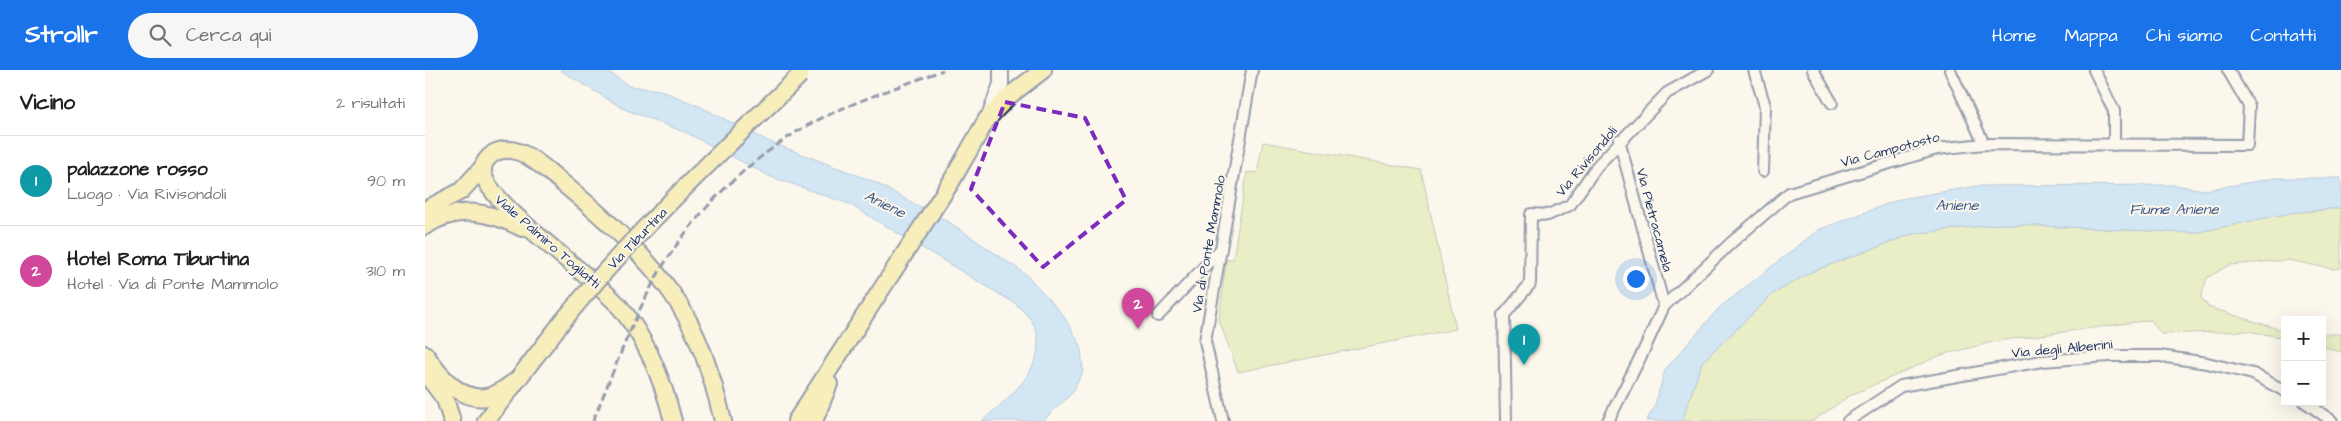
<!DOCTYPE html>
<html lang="it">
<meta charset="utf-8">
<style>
:root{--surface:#fff;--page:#f6f6f6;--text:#202124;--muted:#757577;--line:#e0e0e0;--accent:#1a73e8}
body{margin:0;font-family:"Architects Daughter",sans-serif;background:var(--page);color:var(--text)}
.controls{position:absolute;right:15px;bottom:15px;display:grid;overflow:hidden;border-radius:0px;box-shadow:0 5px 20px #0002}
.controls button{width:45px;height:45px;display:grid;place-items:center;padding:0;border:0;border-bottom:1px solid var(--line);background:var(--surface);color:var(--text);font:25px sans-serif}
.you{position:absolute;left:1210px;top:208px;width:18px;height:18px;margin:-12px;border:4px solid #fff;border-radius:50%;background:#1a73e8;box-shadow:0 0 0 8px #1a73e833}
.badge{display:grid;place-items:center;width:32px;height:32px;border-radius:50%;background:var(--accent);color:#fff;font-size:16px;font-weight:700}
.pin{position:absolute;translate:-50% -41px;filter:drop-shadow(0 1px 2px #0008)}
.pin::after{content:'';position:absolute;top:26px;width:18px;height:15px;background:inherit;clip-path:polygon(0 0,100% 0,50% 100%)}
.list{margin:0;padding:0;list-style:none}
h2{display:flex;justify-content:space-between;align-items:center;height:65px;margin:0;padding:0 20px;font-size:21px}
h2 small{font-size:16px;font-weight:400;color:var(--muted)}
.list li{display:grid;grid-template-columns:32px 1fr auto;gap:15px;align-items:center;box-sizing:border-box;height:90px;padding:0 20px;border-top:1px solid var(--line)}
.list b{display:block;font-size:19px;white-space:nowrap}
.list p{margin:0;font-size:16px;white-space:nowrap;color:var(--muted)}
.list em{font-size:16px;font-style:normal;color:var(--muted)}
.icon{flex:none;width:28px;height:28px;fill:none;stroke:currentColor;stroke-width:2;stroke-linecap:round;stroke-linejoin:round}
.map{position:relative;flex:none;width:1916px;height:351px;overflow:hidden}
header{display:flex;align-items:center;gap:30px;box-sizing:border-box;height:70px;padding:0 25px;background:var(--accent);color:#fff}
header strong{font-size:24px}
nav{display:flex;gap:28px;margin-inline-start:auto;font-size:18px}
.search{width:350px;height:45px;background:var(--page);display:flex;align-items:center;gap:12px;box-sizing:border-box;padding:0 18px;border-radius:28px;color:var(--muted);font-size:19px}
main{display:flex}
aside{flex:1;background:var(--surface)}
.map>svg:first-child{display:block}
</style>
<header>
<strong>Strollr</strong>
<div class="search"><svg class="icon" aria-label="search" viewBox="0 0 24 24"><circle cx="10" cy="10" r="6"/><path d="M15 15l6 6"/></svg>Cerca qui</div>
<nav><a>Home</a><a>Mappa</a><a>Chi siamo</a><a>Contatti</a></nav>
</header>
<main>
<aside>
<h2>Vicino<small>2 risultati</small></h2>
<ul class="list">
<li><span class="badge" style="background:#0f9aa8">1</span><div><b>palazzone rosso</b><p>Luogo · Via Rivisondoli</p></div><em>90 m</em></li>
<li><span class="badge" style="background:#d1479c">2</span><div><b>Hotel Roma Tiburtina</b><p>Hotel · Via di Ponte Mammolo</p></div><em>310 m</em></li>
</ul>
</aside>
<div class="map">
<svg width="1916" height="351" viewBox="0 0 1916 351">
<rect width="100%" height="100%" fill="#fbf7ec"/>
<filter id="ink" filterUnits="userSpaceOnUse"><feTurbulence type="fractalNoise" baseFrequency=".02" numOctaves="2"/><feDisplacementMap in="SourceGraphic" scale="10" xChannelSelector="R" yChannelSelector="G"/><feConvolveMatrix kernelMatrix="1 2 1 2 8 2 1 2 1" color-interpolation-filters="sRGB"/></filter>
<g filter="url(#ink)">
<!-- green -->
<g fill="#d4e397" stroke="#78897a">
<polygon points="838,72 996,100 1031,259 813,302 794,250 801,190 808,189 822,102 832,103"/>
<polygon points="1916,138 1916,198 1908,199 1863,190 1804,195 1782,208 1776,227 1783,237 1860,261 1860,268 1823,261 1736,264 1726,250 1572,271 1516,285 1424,326 1388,351 1257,351 1277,292 1348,224 1386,202 1487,164 1574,154 1769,163 1865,143"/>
<polygon points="1897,264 1916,264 1916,282 1897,276"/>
</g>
<!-- water -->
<g fill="#9fd0fc" stroke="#6a90bd">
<path d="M135,0H181L204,16L235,20L274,36L345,72L445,110L524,152L602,205L638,245L656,276L658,301L648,322L618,351H557C584,327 626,296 609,255C606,248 596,240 591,234L424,134L344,106L262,63L199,39Z"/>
<polygon points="1851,108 1916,108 1916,138 1865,143 1769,163 1574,154 1487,164 1386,202 1348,224 1277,292 1257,351 1221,351 1229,338 1240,300 1294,238 1393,160 1475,129 1552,116 1750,115 1779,120"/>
</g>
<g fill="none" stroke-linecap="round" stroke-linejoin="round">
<!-- minor casing -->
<g stroke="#1b2f5e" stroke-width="14">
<g id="minor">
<polyline points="1329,0 1340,36 1338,101"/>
<polyline points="1388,0 1407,33"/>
<polyline points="1525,0 1559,74"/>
<polyline points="1669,0 1689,41 1689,75"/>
<polyline points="1194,70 1239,236"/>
<polyline points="733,246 795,180"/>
<polyline points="1880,332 1907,351"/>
<polyline points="798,351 780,271 827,0"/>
<polyline points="1081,351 1079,245 1105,214 1106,144 1123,145 1145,135 1172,96 1242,23 1283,0"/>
<polyline points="1183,351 1218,282 1239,236 1307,172 1364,123 1512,79 1559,74 1822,75 1824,36 1803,0"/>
<polyline points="1423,351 1476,316 1617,291 1684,286 1735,286 1782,293 1828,304 1860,321"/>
</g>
</g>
<!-- tertiary casing -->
<g stroke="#1b2f5e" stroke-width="18">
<polyline id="tertiary" points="565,44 576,14 576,0"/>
</g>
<!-- primary casing -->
<g stroke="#1b2f5e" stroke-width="20">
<g id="primary">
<polyline points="0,140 36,121 58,97"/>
<path d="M0,156C33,135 64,141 97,158"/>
<path d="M0,284C13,304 35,331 61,327C72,326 83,316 92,310"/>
<polyline points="0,303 20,329 27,351"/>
<polyline points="61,351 120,274"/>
<path d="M248,351C238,311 221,268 194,236C168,206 61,133 58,102C57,94 63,87 69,83C77,79 86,79 94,82C109,88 122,100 134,110C175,144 215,179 246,222C274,262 287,305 298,351"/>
<polyline points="371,351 526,112 562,49 584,26 618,0"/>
<polyline points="389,351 404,314"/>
</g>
</g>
<!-- minor -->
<use href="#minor" stroke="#fbf7ec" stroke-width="10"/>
<!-- tertiary -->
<use href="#tertiary" stroke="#fbf7ec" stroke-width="14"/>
<!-- primary -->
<use href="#primary" stroke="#f4e382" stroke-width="16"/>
<!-- rail -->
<path stroke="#1b2f5e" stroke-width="3" stroke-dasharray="8 4" stroke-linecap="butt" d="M168,351C187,305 204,259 227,215C261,151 316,95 378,58C422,33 472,18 518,0"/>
<!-- primary-bridge casing -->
<g stroke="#1b2f5e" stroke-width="20" stroke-linecap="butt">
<path id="primary-bridge" d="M120,274C195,175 287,91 375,5"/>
</g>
<!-- primary-bridge -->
<use href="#primary-bridge" stroke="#f4e382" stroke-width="16"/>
</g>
</g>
<!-- marked area -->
<path d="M0 0H1916V351H0ZM580,32L660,48L701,130L618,197L546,119Z" fill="#fbf7ec" fill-opacity=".55" fill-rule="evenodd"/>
<path fill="none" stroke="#7b2cbf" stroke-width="4" stroke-dasharray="10 6" stroke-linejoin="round" d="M580,32L660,48L701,130L618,197L546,119Z"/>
<g text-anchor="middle" stroke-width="4" stroke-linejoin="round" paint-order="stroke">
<!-- street labels -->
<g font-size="14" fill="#1b2f5e" stroke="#fbf7ec">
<text transform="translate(1465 79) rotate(-15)" y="5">Via Campotosto</text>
<text transform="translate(1161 91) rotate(-50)" y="5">Via Rivisondoli</text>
<text transform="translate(1230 150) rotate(75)" y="5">Via Pietracamela</text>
<text transform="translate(212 168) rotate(-46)" y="5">Via Tiburtina</text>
<text transform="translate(123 171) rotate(41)" y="5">Viale Palmiro Togliatti</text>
<text transform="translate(783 174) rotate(-80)" y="5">Via di Ponte Mammolo</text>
<text transform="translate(1637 278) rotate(-5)" y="5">Via degli Alberini</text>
</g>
<!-- water labels -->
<g font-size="15" font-style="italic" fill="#3c5786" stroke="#fbf7ec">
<text transform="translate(460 134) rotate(26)" y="5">Aniene</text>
<text x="1532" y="140">Aniene</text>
<text x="1749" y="144">Fiume Aniene</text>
</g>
</g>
</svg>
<div class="controls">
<button>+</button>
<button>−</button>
</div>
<div class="you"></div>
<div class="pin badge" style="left:1099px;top:295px;background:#0f9aa8">1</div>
<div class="pin badge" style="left:713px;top:259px;background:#d1479c">2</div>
</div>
</main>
